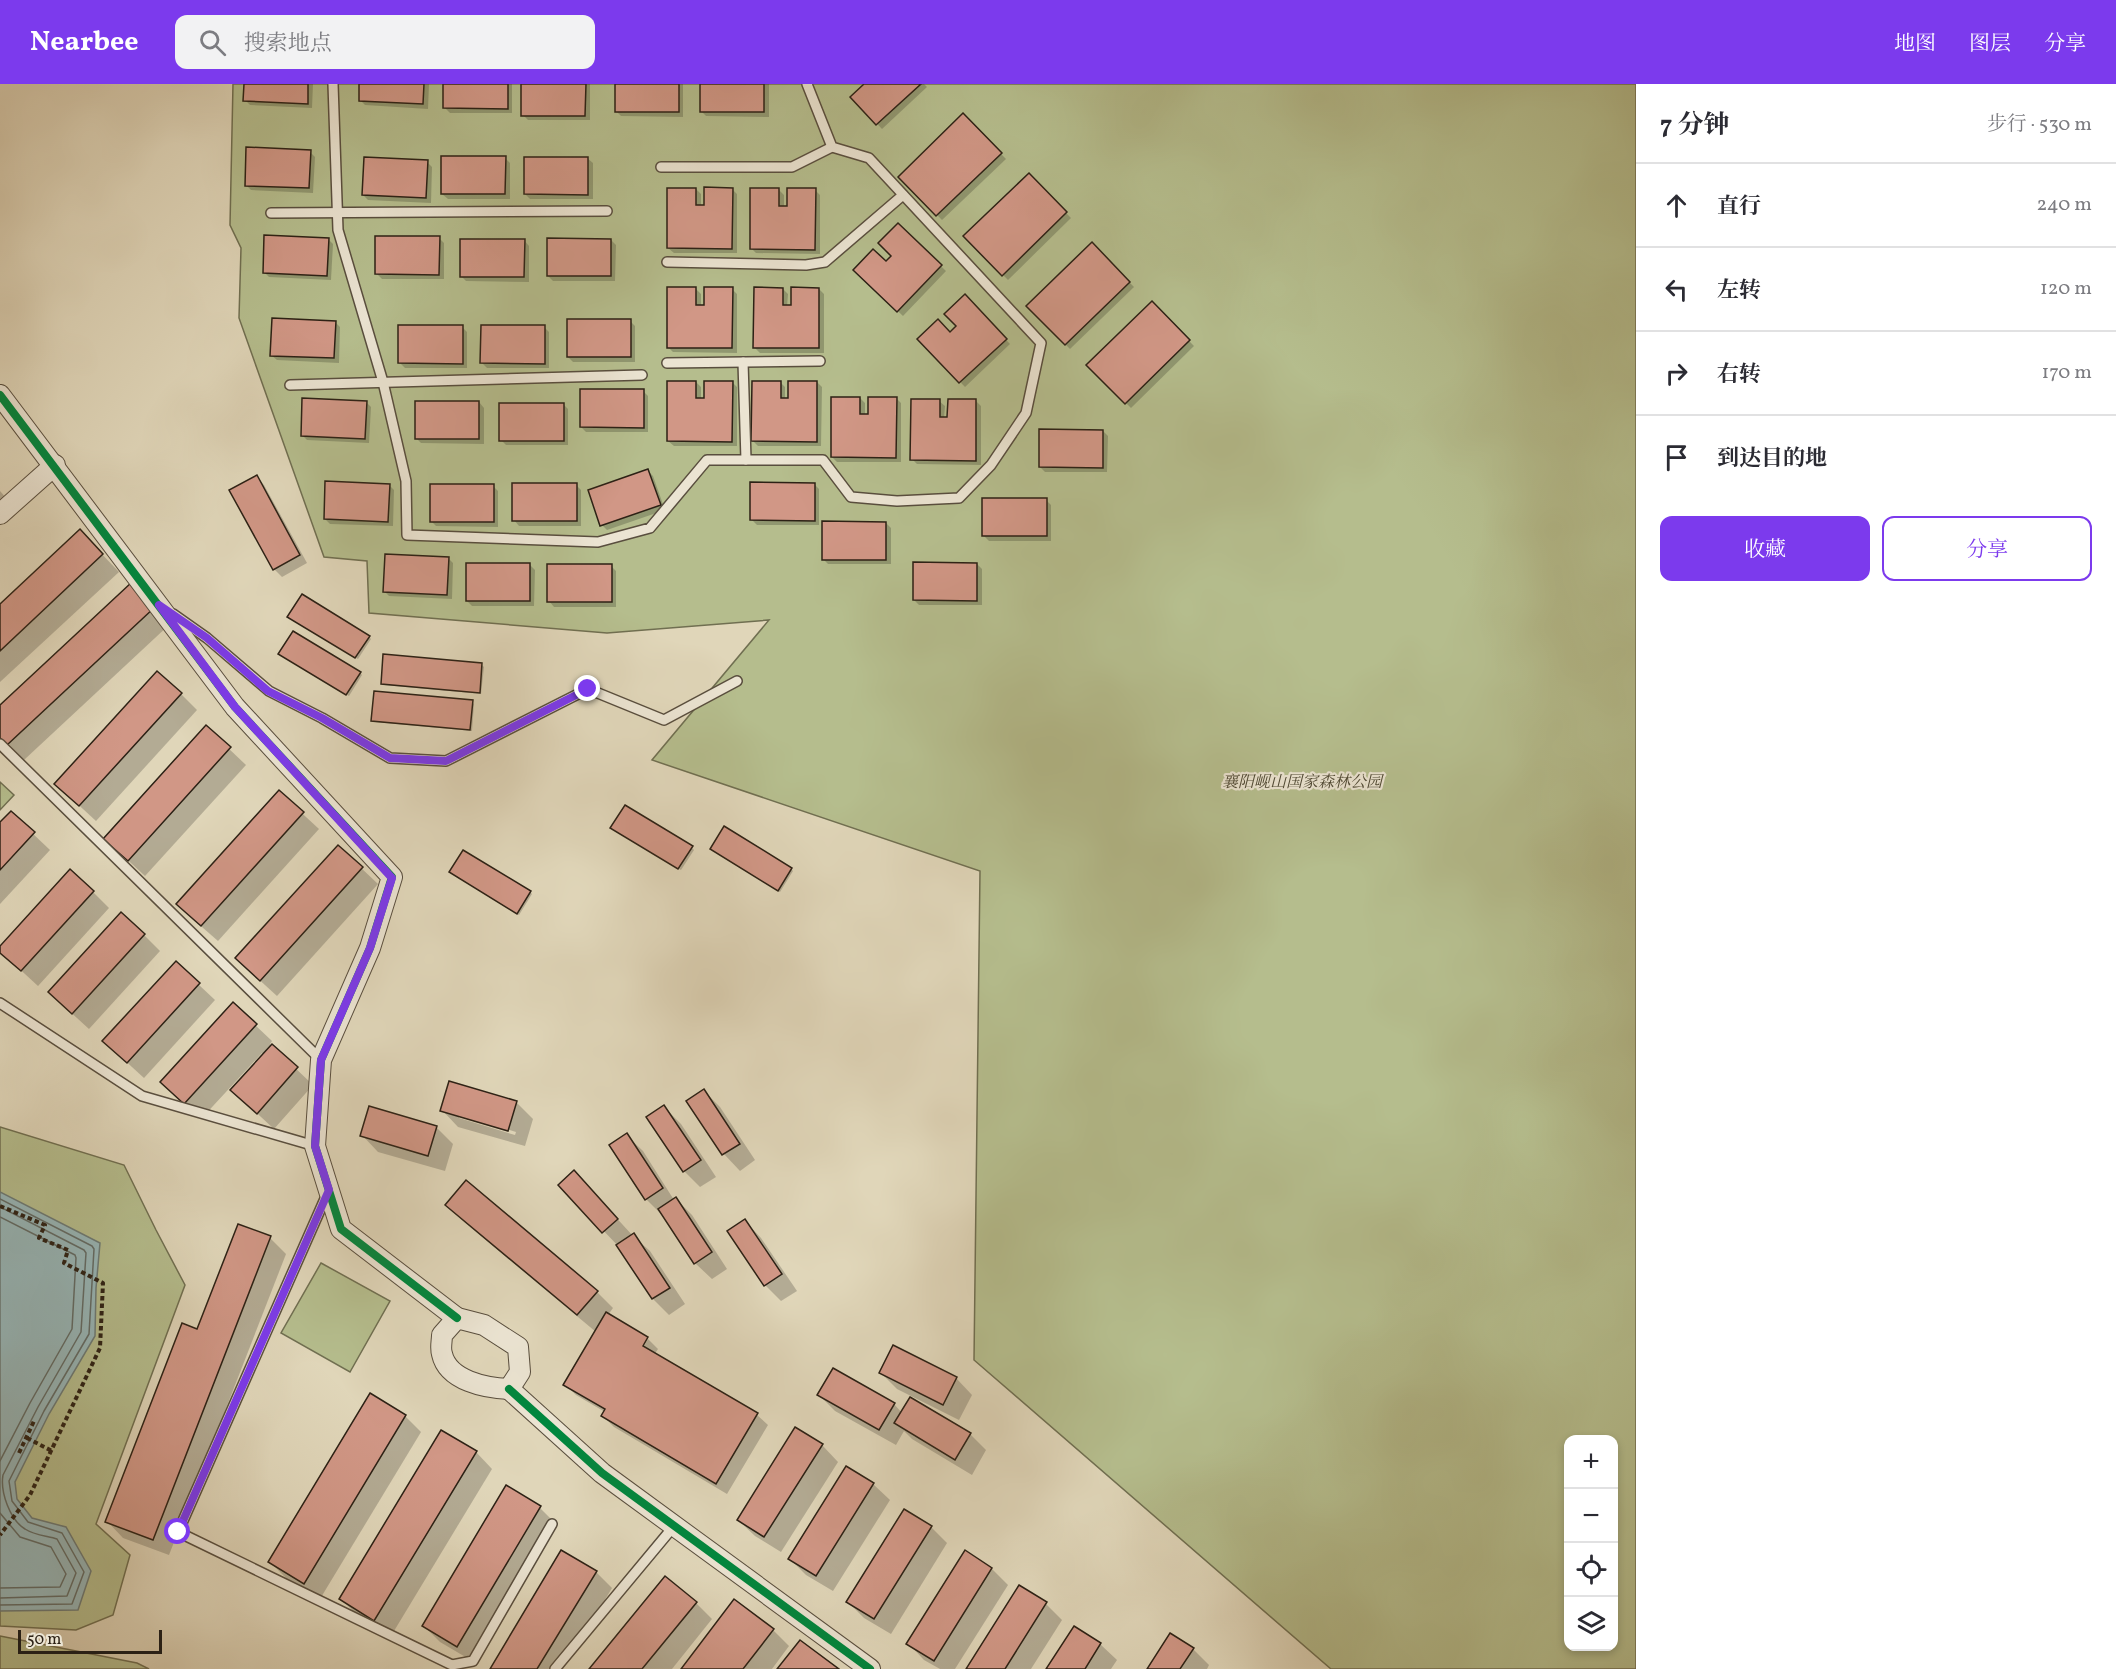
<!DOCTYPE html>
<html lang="zh">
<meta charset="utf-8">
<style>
:root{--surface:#fff;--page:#f2f2f3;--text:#2b2b33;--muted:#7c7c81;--line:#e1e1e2;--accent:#7c3aed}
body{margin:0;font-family:Vollkorn,"Noto Serif SC",serif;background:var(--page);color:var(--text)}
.controls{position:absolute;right:18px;bottom:18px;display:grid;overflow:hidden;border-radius:12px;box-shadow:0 3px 9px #0003}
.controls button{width:54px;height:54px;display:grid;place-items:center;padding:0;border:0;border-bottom:2px solid var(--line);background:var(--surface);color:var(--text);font:30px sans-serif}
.scale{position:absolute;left:18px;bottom:15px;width:144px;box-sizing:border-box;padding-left:6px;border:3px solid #2c2115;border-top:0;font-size:16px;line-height:21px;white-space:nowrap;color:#2c2115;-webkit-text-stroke:4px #ebe4d2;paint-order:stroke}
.stop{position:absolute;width:18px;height:18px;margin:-14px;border:4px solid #7c3aed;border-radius:50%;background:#fff}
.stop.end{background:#7c3aed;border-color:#fff;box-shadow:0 2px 6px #0008}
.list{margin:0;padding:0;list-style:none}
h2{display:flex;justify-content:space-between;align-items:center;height:78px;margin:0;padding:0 24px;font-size:26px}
h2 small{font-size:20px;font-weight:400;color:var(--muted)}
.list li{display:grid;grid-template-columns:39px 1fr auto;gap:18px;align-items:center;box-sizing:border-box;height:84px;padding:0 24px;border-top:2px solid var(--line)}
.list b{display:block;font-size:22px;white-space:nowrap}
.list em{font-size:20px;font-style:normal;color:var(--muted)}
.actions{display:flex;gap:12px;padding:18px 24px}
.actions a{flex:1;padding:14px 0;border:2px solid var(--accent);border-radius:12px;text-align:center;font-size:21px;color:var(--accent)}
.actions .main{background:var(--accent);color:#fff}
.icon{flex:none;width:33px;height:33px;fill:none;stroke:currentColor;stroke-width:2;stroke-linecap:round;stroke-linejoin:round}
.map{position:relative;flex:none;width:1636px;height:1585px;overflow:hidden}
header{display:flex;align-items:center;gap:36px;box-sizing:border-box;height:84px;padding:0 30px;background:var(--accent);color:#fff}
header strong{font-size:28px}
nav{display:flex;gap:33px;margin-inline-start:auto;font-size:21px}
.search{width:420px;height:54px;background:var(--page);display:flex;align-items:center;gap:15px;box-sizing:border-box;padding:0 21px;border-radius:12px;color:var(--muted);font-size:22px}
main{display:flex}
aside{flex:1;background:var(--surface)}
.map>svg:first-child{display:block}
</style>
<header>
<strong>Nearbee</strong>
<div class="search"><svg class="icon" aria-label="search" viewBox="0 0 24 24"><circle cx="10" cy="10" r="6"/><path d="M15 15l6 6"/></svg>搜索地点</div>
<nav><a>地图</a><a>图层</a><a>分享</a></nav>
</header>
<main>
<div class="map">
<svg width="1636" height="1585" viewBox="0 0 1636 1585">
<rect width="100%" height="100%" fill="#e0d6b9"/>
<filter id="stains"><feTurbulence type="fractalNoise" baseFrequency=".00333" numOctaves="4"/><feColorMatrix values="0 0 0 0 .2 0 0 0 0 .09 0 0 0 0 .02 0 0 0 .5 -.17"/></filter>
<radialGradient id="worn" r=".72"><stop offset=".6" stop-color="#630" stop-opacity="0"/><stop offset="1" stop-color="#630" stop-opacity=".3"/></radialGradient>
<!-- green -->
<g fill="#b5bd8d" stroke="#706f51" stroke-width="1.5" fill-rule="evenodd">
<path d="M233,0H1636V1585H1331L974,1276L980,787L652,676L769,536L607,549L369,529L367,477L324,473L239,234L241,164L230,141ZM1568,1356H1614V1562H1568Z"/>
<polygon points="0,698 14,711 0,726"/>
<polygon points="0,1043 124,1081 156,1146 185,1201 96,1440 130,1471 113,1531 76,1546 0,1542"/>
<polygon points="321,1179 390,1217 350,1288 281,1249"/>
<polygon points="0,1552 137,1579 149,1585 0,1585"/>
</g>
<!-- water -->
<polygon fill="#97b7b9" stroke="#6c7b77" stroke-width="1.5" points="0,1108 100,1159 96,1204 95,1252 49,1330 15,1398 17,1415 32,1434 66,1443 91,1487 78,1526 0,1527"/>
<!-- shadow -->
<g fill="#0003" fill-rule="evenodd">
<polygon points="246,0 313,0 312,24 250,21 245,16"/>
<polygon points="361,0 429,0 428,25 365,21 360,16"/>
<polygon points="445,0 512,0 512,29 450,29 445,24"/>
<polygon points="523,0 590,0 590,36 528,36 523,31"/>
<polygon points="616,0 683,0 683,33 621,32 616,27"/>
<polygon points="701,0 769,0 769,33 706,32 701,27"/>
<polygon points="866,0 924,0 927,3 882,45 852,13"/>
<polygon points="963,31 1006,75 942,136 900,93"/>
<polygon points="310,68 315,73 313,109 251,106 246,101"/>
<polygon points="505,74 510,79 510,115 448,115 442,110"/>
<polygon points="587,74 593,79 593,115 530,115 525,110"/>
<polygon points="427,78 432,83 431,119 368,116 363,111"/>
<polygon points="1029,91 1071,134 1008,196 965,152"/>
<polygon points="696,105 701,110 701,123 732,105 737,110 737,169 674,169 668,164"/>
<polygon points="779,106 784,111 784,124 788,124 815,106 820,111 820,170 756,169 751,164"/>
<polygon points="898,141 946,187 903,232 855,186 886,179 893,172"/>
<polygon points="439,154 444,159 444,195 382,195 377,190"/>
<polygon points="328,155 333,160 331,196 269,193 264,188"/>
<polygon points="524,156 529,162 529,198 466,197 461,192"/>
<polygon points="611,156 616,161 615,197 553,197 548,192"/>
<polygon points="1092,160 1134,203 1070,265 1028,222"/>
<polygon points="696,205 701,210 701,222 705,222 732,205 737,210 737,269 673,268 668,263"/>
<polygon points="783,205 788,210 787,223 792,223 819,205 824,210 824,269 760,269 755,264"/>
<polygon points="965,212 1010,260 965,303 919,255 950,250 958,242"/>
<polygon points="1152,219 1194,262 1131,324 1088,281"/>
<polygon points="630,237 635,242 635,278 573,278 568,273"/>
<polygon points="335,238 340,243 339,279 277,276 271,271"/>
<polygon points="462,243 467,248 467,284 405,284 400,279"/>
<polygon points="544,243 549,248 549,284 487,284 482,279"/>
<polygon points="696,298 701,303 701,316 706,316 732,298 737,303 737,362 674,362 668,357"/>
<polygon points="780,298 785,303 785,316 790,316 817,298 822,303 821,362 758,362 753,357"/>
<polygon points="643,307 648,312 648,348 586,348 581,343"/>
<polygon points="860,314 865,319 865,332 896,314 901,319 901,378 837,378 832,373"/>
<polygon points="939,317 945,322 944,335 976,317 981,322 981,381 917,380 912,375"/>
<polygon points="366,318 371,323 369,359 307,356 302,351"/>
<polygon points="479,318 484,324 484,360 421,359 416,354"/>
<polygon points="563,320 568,325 568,361 506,361 501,356"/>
<polygon points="1103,347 1108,352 1107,388 1045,388 1040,383"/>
<polygon points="648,387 653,392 665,426 607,446 602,441"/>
<polygon points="257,393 264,401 307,479 282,493 274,485"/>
<polygon points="814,400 819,405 819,441 757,441 752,436"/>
<polygon points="389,401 394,406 393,442 330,440 325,435"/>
<polygon points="576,401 581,406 581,442 519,442 514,436"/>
<polygon points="493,402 498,407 498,443 436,442 431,437"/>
<polygon points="0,407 13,422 0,433"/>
<polygon points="1046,416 1051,421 1051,457 989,457 984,452"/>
<polygon points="886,439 891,444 891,480 828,480 823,475"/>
<polygon points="96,464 119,488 0,598 0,522"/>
<polygon points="448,474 453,479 452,515 389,512 384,507"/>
<polygon points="977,480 982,485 982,521 919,521 914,516"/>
<polygon points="530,481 535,486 534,522 472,522 467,517"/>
<polygon points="611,482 616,487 616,523 554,523 549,517"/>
<polygon points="132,500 170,540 24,676 0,651 0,623"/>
<polygon points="291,535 369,553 371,555 358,575"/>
<polygon points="282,571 360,589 362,591 349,612"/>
<polygon points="482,581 484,583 481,610 384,601 382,599"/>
<polygon points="181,610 197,626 96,737 56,700"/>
<polygon points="472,618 474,620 472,647 375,638 373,636"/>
<polygon points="206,643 246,681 145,792 105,755"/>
<polygon points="279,708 319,745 218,857 194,836"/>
<polygon points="11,729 50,766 0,820 0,740"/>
<polygon points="614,745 692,764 694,766 681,786"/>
<polygon points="339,763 378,800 277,912 254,891"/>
<polygon points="714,767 791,785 793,787 780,808"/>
<polygon points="453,790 530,808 532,810 519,831"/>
<polygon points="93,808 109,824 38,902 0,867 0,864"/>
<polygon points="144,851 160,867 89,945 66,924"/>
<polygon points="198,900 215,916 144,994 121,973"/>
<polygon points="233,920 272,957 270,960 313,1001 274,1045 249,1022 264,971 262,969 201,1035 178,1014"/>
<path d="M450,999L517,1019L533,1035L525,1062L458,1043L442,1026ZM459,1031L516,1048L515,1051L459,1034Z"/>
<polygon points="704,1007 720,1023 755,1076 740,1087 724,1070 688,1017"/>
<polygon points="664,1023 681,1040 716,1093 700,1103 684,1087"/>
<polygon points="370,1024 437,1044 453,1060 445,1087 378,1068 362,1051"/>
<polygon points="626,1051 643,1067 674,1116 676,1115 692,1131 727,1185 712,1195 695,1179 663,1130 662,1131 646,1115"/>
<polygon points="560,1101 590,1105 633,1152 650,1167 685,1220 669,1231 653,1215 620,1164"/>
<polygon points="447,1121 597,1208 613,1224 608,1231 648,1255 645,1255 640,1269 648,1255 658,1265 654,1271 757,1331 768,1341 727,1410 614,1343 603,1332 605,1328 576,1311 565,1300 596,1248 463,1137"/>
<polygon points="745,1137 761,1154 797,1207 781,1217 765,1201"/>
<polygon points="270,1154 286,1170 169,1471 123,1454 107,1437 198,1247"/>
<polygon points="881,1289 956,1294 972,1311 959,1336 897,1305"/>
<polygon points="819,1311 894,1320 902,1329 970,1350 986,1366 972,1391 912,1355 904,1347 896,1361 835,1327"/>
<polygon points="405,1332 421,1348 320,1515 286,1494 270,1478"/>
<polygon points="822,1361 838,1378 781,1468 755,1452 738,1436"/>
<polygon points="476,1368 492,1385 391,1552 357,1531 341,1515"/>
<polygon points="847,1384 873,1400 890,1416 833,1507 806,1491 790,1475"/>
<polygon points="507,1404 540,1424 556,1440 474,1578 440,1558 424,1542"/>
<polygon points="931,1443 947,1459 891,1550 864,1534 848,1518"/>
<polygon points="965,1469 992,1485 1008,1501 955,1585 940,1585 924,1576 908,1559"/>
<polygon points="596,1488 612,1504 563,1585 492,1585"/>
<polygon points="696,1519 712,1535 672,1585 591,1585"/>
<polygon points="1046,1520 1062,1536 1031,1585 968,1585"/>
<polygon points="1074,1544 1100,1560 1117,1576 1111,1585 1048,1585"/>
<polygon points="773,1546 789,1562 772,1585 683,1585"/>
<polygon points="1193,1565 1209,1581 1207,1585 1149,1585"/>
</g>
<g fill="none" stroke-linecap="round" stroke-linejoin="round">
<!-- shore -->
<g stroke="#626c67" stroke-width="1.5">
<polyline points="0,1115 92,1162 94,1165 89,1250 44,1327 9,1397 12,1417 28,1438 62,1449 84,1488 72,1520 0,1521"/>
<path d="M0,1123L84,1166L86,1169L81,1248L38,1323L3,1391C0,1408 10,1436 25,1445C34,1451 47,1452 57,1455L76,1489L67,1512L0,1514"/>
<polyline points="0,1133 75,1171 76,1174 72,1245 30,1319 0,1377"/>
<polyline points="0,1429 20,1453 51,1463 66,1490 60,1503 0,1504"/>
</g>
</g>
<!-- building -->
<g fill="#d19786" stroke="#2c2115" stroke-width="1.5">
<polygon points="244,0 308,0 308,20 243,17"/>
<polygon points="359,0 424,0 423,20 359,17"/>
<polygon points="443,0 508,0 508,25 443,24"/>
<polygon points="521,0 586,0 585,32 521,32"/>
<rect x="615" y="0" width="64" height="28"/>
<rect x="700" y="0" width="64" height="28"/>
<polygon points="864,0 921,0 876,41 850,13"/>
<polygon points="963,29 1002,69 936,132 898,93"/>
<polygon points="246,63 311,66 309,104 245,102"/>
<polygon points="441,72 506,72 505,110 441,110"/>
<polygon points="364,73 428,76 426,114 362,111"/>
<polygon points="524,73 588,73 588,111 524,110"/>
<polygon points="1029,89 1067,128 1002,192 963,152"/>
<polygon points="704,103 733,104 732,165 667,164 667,104 696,104 696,121 704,121"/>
<polygon points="750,104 779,104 779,122 787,122 787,104 816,104 815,166 750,165"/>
<polygon points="898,139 942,181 897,228 853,186 873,165 886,177 891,172 878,159"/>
<polygon points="264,151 329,154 327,192 263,189"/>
<polygon points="375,152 440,152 439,191 375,190"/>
<polygon points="547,154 611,155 611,192 547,192"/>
<polygon points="460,155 525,155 524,193 460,193"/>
<polygon points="1092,158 1130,198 1065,261 1026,222"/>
<polygon points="667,203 696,203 696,221 704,221 704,203 733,203 732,264 667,264"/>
<polygon points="754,203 783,204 783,221 791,221 791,203 819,204 819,264 753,264"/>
<polygon points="965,210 1007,255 959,299 917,255 938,235 950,248 956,242 944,230"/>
<polygon points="1152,217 1190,256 1125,320 1086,281"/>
<polygon points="272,234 336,237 334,274 270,272"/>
<rect x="567" y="235" width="64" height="38"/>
<polygon points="398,241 463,241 463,280 398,279"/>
<polygon points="481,241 545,241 545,280 480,279"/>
<polygon points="667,297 696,297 696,314 704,314 704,297 733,297 732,358 667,357"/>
<polygon points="752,297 781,297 781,314 788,314 788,297 817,297 817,358 751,357"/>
<polygon points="580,305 644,305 644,344 580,343"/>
<polygon points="831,313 860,313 860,330 868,330 868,313 897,313 896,374 831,373"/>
<polygon points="302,314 367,317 365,355 301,352"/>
<polygon points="911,315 940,315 940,333 947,333 948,315 976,315 976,377 910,376"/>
<rect x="415" y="317" width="64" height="38"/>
<rect x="499" y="319" width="65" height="38"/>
<polygon points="1039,345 1103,346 1103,384 1039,383"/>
<polygon points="648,385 661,421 600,442 588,406"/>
<polygon points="257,391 300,471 273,486 229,406"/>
<polygon points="325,397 390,400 388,438 324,435"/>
<polygon points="750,398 815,399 815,437 750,436"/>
<rect x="512" y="399" width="65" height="38"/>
<rect x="430" y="400" width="64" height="38"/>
<rect x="982" y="414" width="65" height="38"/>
<polygon points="822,437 886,438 886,476 822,476"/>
<polygon points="80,445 103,470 0,567 0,520"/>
<polygon points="385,470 449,473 447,511 383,508"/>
<polygon points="913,478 977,479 977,517 913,516"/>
<rect x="466" y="479" width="64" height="38"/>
<rect x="547" y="480" width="65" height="38"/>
<polygon points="132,498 155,523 7,661 0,654 0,621"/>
<polygon points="302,510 370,552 355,574 287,533"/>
<polygon points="293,547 361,588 346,611 278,570"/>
<polygon points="383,570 482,579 480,609 381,600"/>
<polygon points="157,587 182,609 79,722 54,700"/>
<polygon points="374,607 473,616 470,646 371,637"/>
<polygon points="206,641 231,663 128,777 103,755"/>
<polygon points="279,706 304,728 201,842 176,820"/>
<polygon points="625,721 693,762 678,785 610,744"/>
<polygon points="11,727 35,748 0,786 0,738"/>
<polygon points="724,742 792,784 778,807 710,765"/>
<polygon points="338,761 363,783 260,897 235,874"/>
<polygon points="463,766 531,807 517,830 449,788"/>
<polygon points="70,785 94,807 21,887 0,869 0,862"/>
<polygon points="121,828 145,850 72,930 48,908"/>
<polygon points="176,877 200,899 127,979 102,957"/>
<polygon points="233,918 257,940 184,1020 160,998"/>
<polygon points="272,960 298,983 257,1030 230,1006"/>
<polygon points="449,997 517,1017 508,1047 440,1027"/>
<polygon points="704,1005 740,1060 722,1071 686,1017"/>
<polygon points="664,1021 701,1076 683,1088 646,1033"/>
<polygon points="369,1022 437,1042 428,1072 360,1052"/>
<polygon points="627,1049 663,1104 645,1116 609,1061"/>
<polygon points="574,1086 618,1135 602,1149 558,1101"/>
<polygon points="466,1096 598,1207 577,1231 445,1121"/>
<polygon points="676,1113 712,1168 694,1180 658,1125"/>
<polygon points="745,1135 782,1190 764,1202 727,1147"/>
<polygon points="238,1140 271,1152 153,1456 105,1438 182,1239 197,1245"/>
<polygon points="634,1149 670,1204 652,1215 616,1161"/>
<polygon points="606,1228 648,1253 643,1262 758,1329 716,1400 601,1332 605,1325 563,1301"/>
<polygon points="893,1261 957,1293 943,1321 879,1289"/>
<polygon points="833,1284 895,1319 879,1346 817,1311"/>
<polygon points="370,1309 406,1331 304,1500 268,1478"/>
<polygon points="910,1313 971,1349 955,1376 894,1339"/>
<polygon points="795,1343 823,1360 764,1453 737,1436"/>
<polygon points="441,1346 477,1367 374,1537 339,1515"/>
<polygon points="846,1382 874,1399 816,1492 788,1475"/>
<polygon points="506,1401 541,1422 457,1563 422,1542"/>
<polygon points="904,1425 932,1442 874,1535 846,1518"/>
<polygon points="561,1466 597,1487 537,1585 490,1585"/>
<polygon points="965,1466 992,1484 934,1577 906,1560"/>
<polygon points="665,1492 697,1518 642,1585 589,1585"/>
<polygon points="1019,1501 1047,1518 1005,1585 966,1585"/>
<polygon points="734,1515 774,1545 743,1585 681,1585"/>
<polygon points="1074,1542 1101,1559 1085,1585 1046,1585"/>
<polygon points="1170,1549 1194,1564 1180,1585 1147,1585"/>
<polygon points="800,1556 839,1585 777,1585"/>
</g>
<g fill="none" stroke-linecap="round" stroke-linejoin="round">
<!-- service casing -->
<g stroke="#594e3e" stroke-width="12">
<g id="service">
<polyline points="333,0 338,146 383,298 406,397 407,451 598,458 650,444 707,376 823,376 851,413 897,417 959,414 991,381 1026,329 1041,259 869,74 832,63 807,0"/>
<polyline points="661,83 792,83 832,63"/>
<polyline points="271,129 607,127"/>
<polyline points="667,178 806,181 825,178 903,111"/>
<polyline points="743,278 746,376"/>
<polyline points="667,279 820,277"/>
<polyline points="290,301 642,291"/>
<polyline points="173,530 207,554 269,607 322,634 390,674 446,677 588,605 664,636 737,597"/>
<polyline points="0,660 321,976"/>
<polyline points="0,919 142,1012 315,1062"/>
<polyline points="328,1108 178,1448 452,1581 473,1577 552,1440"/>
<polyline points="555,1585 674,1442"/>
</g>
</g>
<!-- minor casing -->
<g stroke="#594e3e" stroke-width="22">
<g id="minor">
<polyline points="0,311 235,623 392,793 370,864 321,976 315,1062 341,1145 457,1234"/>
<polyline points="0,430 55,381"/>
<path d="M457,1234L484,1241L518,1263L520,1288L509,1305C486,1304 448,1297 442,1270C440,1264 442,1257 442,1251Z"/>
<polyline points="509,1305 602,1389 870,1585"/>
</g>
</g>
<!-- path -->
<g stroke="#2c2115" stroke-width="4" stroke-dasharray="4.5 3" stroke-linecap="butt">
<polyline points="0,1122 45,1141 39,1154 68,1166 64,1179 103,1199 100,1264 30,1411 0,1451"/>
<polyline points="27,1354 52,1367"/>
<polyline points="19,1369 34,1337"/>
</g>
<!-- service -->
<use href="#service" stroke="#ebe4d2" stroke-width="9"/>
<!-- minor -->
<use href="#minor" stroke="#ebe4d2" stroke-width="20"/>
<!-- cycleway casing -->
<g stroke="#ebe4d2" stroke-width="11">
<g id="cycleway">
<polyline points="0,311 235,623 392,793 370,864 321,976 315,1062 341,1145 457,1234"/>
<polyline points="509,1305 602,1389 870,1585"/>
</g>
</g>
<!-- cycleway -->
<use href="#cycleway" stroke="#00873e" stroke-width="8"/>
</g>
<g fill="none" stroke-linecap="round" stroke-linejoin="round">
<!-- route -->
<polyline stroke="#7c3aed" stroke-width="8" points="178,1448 329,1106 315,1062 321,976 370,864 392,794 235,623 159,521 207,554 268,607 322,634 390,674 446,677 588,605"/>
</g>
<g text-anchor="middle" stroke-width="4.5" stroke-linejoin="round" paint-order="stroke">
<!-- park labels -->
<g font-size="16" font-style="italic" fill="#4e4833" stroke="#ebe4d2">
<text x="1302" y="703">襄阳岘山国家森林公园</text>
</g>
</g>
<rect width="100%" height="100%" filter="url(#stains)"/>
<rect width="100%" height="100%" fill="url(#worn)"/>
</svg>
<div class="controls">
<button>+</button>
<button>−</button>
<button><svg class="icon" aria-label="locate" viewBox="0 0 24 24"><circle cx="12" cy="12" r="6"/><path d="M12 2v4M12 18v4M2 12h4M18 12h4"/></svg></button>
<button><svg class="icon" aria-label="layers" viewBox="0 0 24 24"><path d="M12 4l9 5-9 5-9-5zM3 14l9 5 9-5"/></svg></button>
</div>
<div class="scale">50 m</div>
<div class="stop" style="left:178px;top:1448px"></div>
<div class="stop end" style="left:588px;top:605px"></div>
</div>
<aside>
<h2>7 分钟<small>步行 · 530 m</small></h2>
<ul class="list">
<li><svg class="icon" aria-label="ahead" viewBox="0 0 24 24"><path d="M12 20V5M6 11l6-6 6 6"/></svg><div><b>直行</b></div><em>240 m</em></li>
<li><svg class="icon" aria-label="left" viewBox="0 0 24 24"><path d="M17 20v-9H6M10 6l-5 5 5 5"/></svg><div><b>左转</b></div><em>120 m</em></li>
<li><svg class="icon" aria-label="right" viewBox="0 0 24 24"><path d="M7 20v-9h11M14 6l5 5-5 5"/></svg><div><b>右转</b></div><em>170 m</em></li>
<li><svg class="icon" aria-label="arrive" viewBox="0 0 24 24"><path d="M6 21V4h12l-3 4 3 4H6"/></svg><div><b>到达目的地</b></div></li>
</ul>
<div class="actions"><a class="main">收藏</a><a>分享</a></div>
</aside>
</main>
